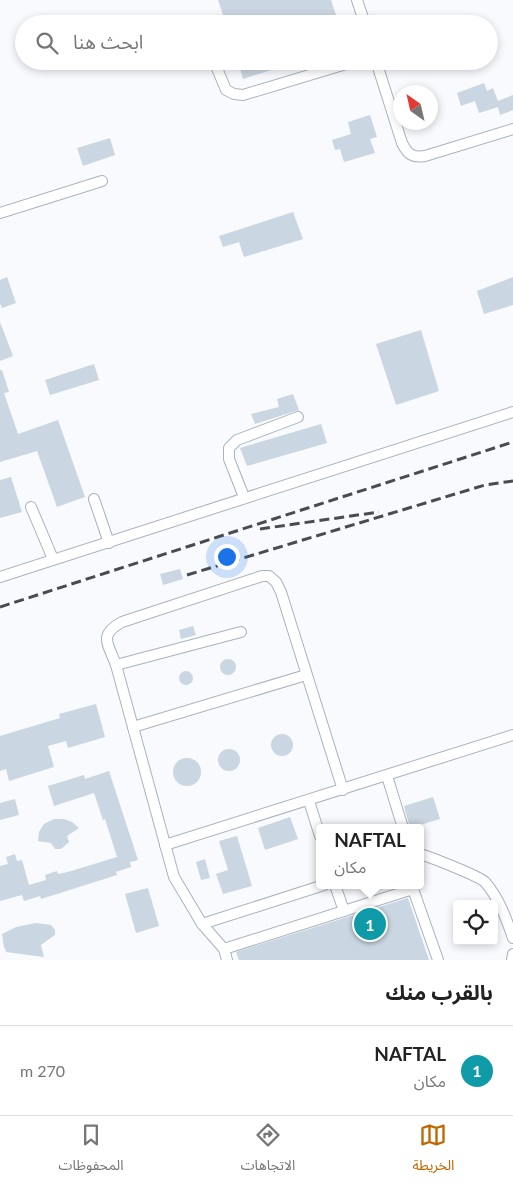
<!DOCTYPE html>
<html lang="ar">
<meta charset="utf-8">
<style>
:root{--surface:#fff;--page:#f2f2f2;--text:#222;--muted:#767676;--line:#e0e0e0;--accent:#be6601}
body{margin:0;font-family:Lato,"Noto Sans Arabic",sans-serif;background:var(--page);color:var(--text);direction:rtl}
.controls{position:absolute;right:15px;bottom:15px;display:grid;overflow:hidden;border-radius:5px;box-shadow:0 2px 8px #0003}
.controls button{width:45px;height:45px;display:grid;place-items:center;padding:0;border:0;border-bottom:1px solid var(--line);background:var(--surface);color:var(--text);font:25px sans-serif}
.compass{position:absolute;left:393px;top:85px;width:45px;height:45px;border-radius:50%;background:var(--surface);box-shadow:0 2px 8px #0003;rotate:326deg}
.you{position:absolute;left:226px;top:556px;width:18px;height:18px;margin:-12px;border:4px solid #fff;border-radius:50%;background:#1a73e8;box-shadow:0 0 0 8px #1a73e833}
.badge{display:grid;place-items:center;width:32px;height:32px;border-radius:50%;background:var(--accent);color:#fff;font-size:16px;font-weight:700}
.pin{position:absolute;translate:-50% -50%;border:2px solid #fff;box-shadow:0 1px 5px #0006}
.popup{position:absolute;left:316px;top:824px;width:108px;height:65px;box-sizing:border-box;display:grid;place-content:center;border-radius:5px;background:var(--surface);filter:drop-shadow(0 1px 4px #0005);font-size:16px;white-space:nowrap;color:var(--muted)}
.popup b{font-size:19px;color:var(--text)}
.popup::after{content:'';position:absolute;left:50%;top:100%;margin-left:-10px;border:10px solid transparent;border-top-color:var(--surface)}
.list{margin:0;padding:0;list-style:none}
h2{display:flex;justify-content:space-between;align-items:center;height:65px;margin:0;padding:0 20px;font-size:21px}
h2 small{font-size:16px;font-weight:400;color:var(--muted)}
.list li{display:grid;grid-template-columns:32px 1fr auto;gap:15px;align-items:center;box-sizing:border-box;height:90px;padding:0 20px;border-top:1px solid var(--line)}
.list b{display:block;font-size:19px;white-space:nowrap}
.list p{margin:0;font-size:16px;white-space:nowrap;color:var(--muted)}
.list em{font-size:16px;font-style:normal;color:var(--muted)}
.icon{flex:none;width:28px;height:28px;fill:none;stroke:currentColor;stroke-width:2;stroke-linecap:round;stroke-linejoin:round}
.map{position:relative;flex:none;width:513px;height:960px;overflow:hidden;direction:ltr}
.search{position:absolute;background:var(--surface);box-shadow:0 2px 8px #0003;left:15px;right:15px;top:15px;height:55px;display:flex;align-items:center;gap:12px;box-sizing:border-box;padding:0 18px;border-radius:28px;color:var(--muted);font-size:19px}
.sheet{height:155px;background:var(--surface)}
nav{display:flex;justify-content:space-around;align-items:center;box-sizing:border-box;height:70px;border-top:1px solid var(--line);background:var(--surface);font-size:14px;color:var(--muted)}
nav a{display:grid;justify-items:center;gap:2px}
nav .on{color:var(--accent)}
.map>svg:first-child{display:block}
</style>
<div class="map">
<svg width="513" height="960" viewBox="0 0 513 960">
<rect width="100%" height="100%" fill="#f8fafd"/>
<!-- building -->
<g fill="#cad6e1">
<polygon points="218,0 331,0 339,24 226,24"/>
<polygon points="238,61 293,61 293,63 243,79"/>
<polygon points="484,83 487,91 493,88 498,101 513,95 513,110 500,115 498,107 479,113 475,101 461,106 457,93"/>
<polygon points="370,115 377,137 370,139 375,153 344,162 340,149 335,150 332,140 351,134 348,122"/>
<polygon points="110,138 115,155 83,166 77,148"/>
<polygon points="293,212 303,239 244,257 239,242 223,247 219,236"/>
<polygon points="7,277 16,303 2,308 0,303 0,280"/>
<polygon points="513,277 513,305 484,314 477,291"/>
<polygon points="0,322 13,356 0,361"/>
<polygon points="421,330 439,391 396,405 376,344"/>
<polygon points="94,364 99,380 50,395 45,380"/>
<polygon points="0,370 2,370 9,392 4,393 18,434 58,420 85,497 57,507 37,451 0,462"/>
<polygon points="293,394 299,410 255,424 251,414 279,407 277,399"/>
<polygon points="321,424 327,443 247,466 240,448"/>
<polygon points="11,477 22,512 0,518 0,480"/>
<polygon points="180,569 183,579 163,585 160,574"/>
<polygon points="193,626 196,635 181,639 179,630"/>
<circle cx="228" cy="667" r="8"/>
<circle cx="186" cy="678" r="7"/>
<polygon points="96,704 105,737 68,748 66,741 48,746 54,767 9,781 6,769 0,771 0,736 60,718 59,714"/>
<circle cx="282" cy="745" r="11"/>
<circle cx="229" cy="760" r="11"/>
<circle cx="187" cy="772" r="14"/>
<polygon points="109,771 138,860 130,862 131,867 116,872 117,875 41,899 40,896 24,901 22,895 0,901 0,866 8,864 6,857 15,854 17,861 22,860 29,885 46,880 45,875 57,871 58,874 68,872 117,857 105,819 103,820 94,793 54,806 48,786 84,775 85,779"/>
<polygon points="433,797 440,819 410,828 404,806"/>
<polygon points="15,799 19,815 0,820 0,803"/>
<polygon points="290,817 298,839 265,850 258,828"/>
<polygon points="54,819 64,819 72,822 79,828 67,836 69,842 61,849 55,849 51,843 38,841 39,832 44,824"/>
<polygon points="237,836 252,886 223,894 216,874 228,870 219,841"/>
<polygon points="205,859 210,878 201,880 196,862"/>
<polygon points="148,888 159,926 136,933 125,894"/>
<polygon points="408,898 429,960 239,960 236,952"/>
<polygon points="36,923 51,925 55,930 55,935 52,937 41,945 44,957 6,952 5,948 4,948 2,934 16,927"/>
</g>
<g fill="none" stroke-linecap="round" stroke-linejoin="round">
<!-- minor casing -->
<g stroke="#a8b3be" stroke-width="12">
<g id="minor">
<polyline points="357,0 365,24"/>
<polyline points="214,61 226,90 234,94 243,95 356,61"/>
<path d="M376,61L402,143C408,155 413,158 425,156L513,129"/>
<polyline points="0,213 102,181"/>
<polyline points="244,497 229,459 229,448 237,440 298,417"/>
<polyline points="94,499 109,543"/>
<polyline points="31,507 53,559"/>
<polyline points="0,577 513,412"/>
<polyline points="116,665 241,632"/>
<polyline points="133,727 306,675"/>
<polyline points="387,776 403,828"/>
<polyline points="309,801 320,836"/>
<polyline points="165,845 513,735"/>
<path d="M420,854C430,857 479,876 485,882C499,898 506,918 513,938"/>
<path d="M324,885L202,924L174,877L116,665C108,643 98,635 122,622L262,576H269L276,582L281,592L343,790"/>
<polyline points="335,885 344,911"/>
<polyline points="202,924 224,949 227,960"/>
<polyline points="224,949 413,889 438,960"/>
<polyline points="512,960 513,954"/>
</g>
</g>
<!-- minor -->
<use href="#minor" stroke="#fff" stroke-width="10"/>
<!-- rail -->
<g stroke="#484c50" stroke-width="3" stroke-dasharray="10 5" stroke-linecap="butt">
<polyline points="260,529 379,512"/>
<polyline points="187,575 485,485 513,481"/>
<polyline points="0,607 513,442"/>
</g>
</g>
</svg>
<div class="controls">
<button><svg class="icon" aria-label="locate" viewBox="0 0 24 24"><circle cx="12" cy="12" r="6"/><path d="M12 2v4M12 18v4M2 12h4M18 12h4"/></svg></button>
</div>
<svg class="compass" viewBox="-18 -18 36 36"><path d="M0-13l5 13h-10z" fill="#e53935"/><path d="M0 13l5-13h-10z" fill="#767676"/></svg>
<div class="you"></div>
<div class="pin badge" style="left:370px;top:924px;background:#0f9aa8">1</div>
<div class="popup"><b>NAFTAL</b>مكان</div>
<div class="search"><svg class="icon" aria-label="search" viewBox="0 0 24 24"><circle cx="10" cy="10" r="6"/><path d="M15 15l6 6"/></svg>ابحث هنا</div>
</div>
<section class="sheet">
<h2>بالقرب منك<small></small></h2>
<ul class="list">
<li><span class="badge" style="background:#0f9aa8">1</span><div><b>NAFTAL</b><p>مكان</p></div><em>270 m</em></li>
</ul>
</section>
<nav>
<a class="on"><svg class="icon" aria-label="map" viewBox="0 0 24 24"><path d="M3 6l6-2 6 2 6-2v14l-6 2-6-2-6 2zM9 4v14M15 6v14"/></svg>الخريطة</a>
<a><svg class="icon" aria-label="directions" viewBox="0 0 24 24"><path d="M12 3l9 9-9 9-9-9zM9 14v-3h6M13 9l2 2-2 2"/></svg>الاتجاهات</a>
<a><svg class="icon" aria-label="saved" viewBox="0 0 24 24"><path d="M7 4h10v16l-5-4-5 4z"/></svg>المحفوظات</a>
</nav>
